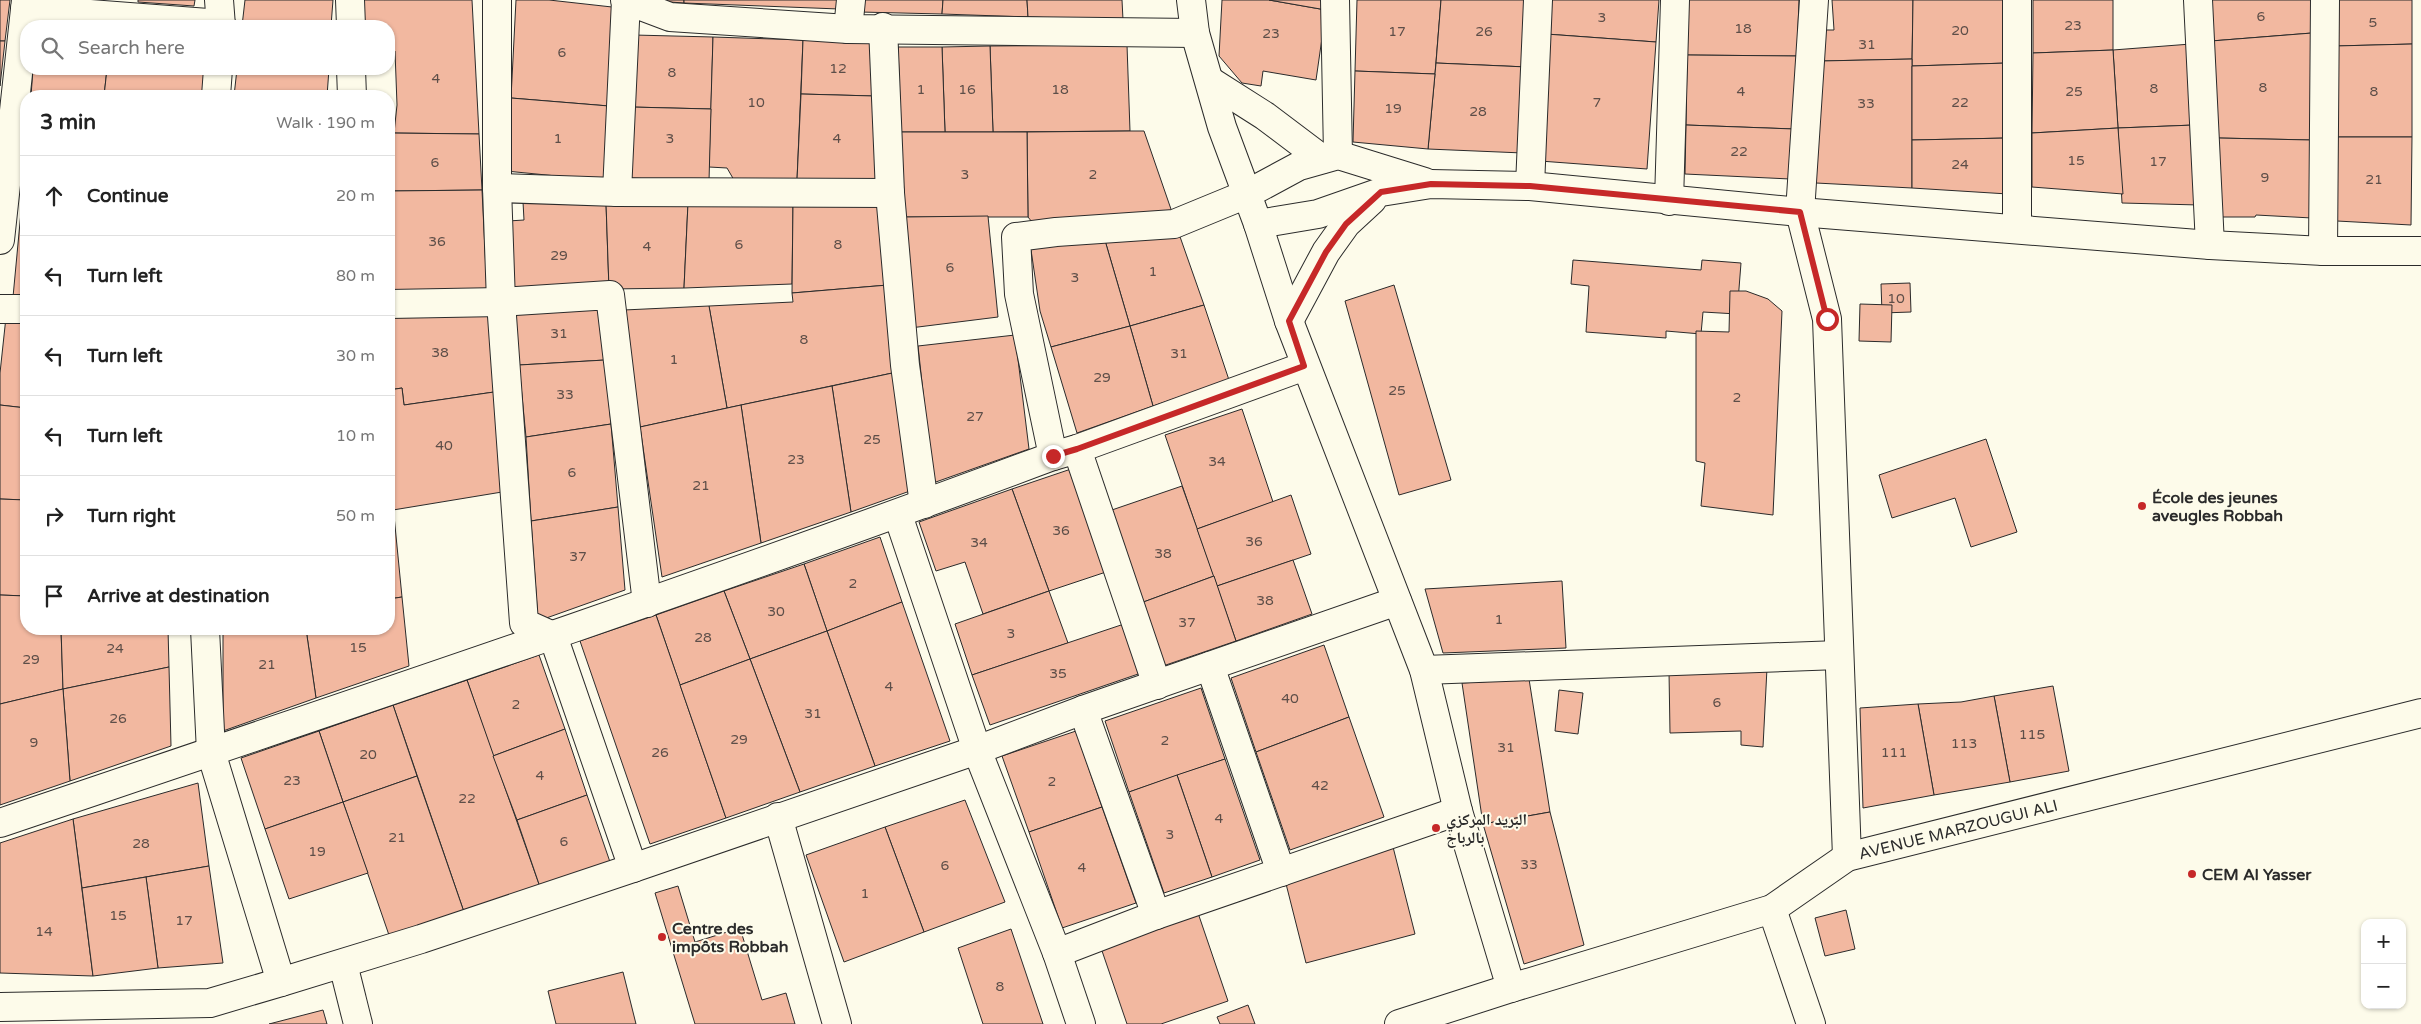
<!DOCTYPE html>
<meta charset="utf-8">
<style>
:root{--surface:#fff;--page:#f2f2f2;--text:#222;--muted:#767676;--line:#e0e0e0}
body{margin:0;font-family:"Varela Round","Noto Naskh Arabic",sans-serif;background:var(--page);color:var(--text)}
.controls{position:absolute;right:15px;bottom:15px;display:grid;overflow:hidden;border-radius:10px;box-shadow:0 1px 4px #0004}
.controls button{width:45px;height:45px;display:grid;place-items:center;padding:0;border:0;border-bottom:1px solid var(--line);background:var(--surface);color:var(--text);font:25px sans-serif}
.stop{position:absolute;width:15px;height:15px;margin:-11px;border:4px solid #c62828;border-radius:50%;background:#fff}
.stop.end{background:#c62828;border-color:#fff;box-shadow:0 1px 5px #0008}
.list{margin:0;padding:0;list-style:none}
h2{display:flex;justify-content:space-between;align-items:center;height:65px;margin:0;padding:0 20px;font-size:21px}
h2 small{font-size:16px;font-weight:400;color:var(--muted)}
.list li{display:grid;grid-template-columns:32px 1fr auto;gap:15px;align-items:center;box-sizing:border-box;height:80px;padding:0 20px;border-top:1px solid var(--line)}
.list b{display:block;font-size:19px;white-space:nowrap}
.list em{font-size:16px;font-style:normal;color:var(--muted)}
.icon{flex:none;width:28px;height:28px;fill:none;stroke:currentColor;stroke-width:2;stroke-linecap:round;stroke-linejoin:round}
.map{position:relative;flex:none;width:2421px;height:1024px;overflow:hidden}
.search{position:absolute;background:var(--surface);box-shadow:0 1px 4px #0004;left:20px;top:20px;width:375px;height:55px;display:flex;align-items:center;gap:12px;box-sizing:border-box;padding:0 18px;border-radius:20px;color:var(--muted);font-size:19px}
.panel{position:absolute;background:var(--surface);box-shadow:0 1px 4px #0004;left:20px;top:90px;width:375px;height:545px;border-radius:20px}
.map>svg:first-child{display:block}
</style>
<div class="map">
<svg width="2421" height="1024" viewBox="0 0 2421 1024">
<rect width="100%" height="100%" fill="#fdfbea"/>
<!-- building -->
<g fill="#f2b8a0" stroke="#2b2b2b">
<polygon points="0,0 10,0 5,41 0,41"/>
<polygon points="138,0 195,0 194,6 138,2"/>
<polygon points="245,0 333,0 331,26 242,26"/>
<polygon points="364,0 472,0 479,134 394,133 397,105 395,51 389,51 389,26 363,26"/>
<polygon points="516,0 549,0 612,7 609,106 511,98"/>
<polygon points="663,0 684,0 684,3 670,2"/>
<polygon points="684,0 840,0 839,9 684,3"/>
<polygon points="861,0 943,0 942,14 860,12"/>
<polygon points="943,0 1027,0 1028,17 942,14"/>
<polygon points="1027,0 1122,0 1123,20 1028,17"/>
<polygon points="1222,0 1269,0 1326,10 1316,80 1263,71 1261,86 1242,83 1219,56"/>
<polygon points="1269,0 1325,0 1326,10"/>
<polygon points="1357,0 1441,0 1435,74 1355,71"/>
<polygon points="1441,0 1531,0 1527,67 1436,63"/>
<polygon points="1547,0 1659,0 1656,42 1546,34"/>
<polygon points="1688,0 1799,0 1797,56 1687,55"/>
<polygon points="1832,0 1913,0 1912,59 1821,61 1822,30 1834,30"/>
<polygon points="1913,0 2006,0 2007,63 1912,66"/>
<polygon points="2033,0 2113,0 2113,50 2033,53"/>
<polygon points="2208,0 2312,0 2312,33 2211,41"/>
<polygon points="2334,0 2412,0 2412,44 2335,46"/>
<polygon points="36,19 88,26 35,26"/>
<polygon points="2312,33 2311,140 2218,138 2211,41"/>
<polygon points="1546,34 1656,42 1647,169 1540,161"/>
<polygon points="634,35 713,37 711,109 631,107"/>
<polygon points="713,37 803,40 797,180 734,180 727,168 709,167"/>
<polygon points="803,40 872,43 874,96 801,94"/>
<polygon points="0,41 5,41 0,86"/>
<polygon points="2191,44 2194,125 2118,128 2113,50"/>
<polygon points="2412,44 2412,137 2336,137 2335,46"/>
<polygon points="1127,45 1130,131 993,132 990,46"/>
<polygon points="990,46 993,132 945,132 942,47"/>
<polygon points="898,47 942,47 945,132 901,132"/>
<polygon points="2113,50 2118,128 2032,133 2033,53"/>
<polygon points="1687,55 1797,56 1794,129 1686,125"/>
<polygon points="1912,59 1912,188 1816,183 1821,61"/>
<polygon points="1436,63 1527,67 1523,153 1428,149"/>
<polygon points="2007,63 2007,138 1912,140 1912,66"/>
<polygon points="33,69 107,69 104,96 31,96"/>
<polygon points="107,69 206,69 203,96 104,96"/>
<polygon points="237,69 329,69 327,96 234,96"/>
<polygon points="1355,71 1435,74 1428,149 1353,142"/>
<polygon points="801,94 874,96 876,182 797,180"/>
<polygon points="511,98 609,106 607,181 506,171"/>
<polygon points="631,107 711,109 709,181 628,178"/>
<polygon points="1686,125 1794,129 1790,179 1685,174"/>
<polygon points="2194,125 2199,205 2122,203 2118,128"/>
<polygon points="2118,128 2123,194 2032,187 2032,133"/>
<polygon points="1130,131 1144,131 1173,215 1032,222 1028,217 1027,132"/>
<polygon points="901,132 1027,132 1028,217 905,217"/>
<polygon points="389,133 479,134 482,190 389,191"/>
<polygon points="2336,137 2412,137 2411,225 2337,221"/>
<polygon points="2007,138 2008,194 1912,188 1912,140"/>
<polygon points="2218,138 2311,140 2312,218 2256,215 2255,217 2219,217"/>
<polygon points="26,157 26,212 21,212"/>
<polygon points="482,190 487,291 389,293 389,191"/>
<polygon points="523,202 606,203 609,289 511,293 508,221 524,220"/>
<polygon points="606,203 688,203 684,288 609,289"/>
<polygon points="688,203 793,204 792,284 684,288"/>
<polygon points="793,204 879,205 888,285 792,293"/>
<polygon points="21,212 26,212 26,297 13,297"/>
<polygon points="988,216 998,317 910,328 905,217"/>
<polygon points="1178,231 1204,305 1130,326 1104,237"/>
<polygon points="1104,237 1130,326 1051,347 1040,311 1030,243"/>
<polygon points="1573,260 1701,270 1702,260 1741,263 1737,314 1703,312 1701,334 1666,331 1666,338 1586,332 1589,286 1571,284"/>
<polygon points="1910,283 1911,312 1882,313 1881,284"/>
<polygon points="888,285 897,372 727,408 709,306 793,302 792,293"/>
<polygon points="1394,285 1451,480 1399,495 1345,301"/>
<polygon points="1730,291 1746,291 1768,299 1782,311 1773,515 1701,506 1705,463 1696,461 1696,331 1729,332"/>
<polygon points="599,301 605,360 519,365 512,306"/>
<polygon points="1860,304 1892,305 1891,342 1859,341"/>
<polygon points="1204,305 1229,380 1153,406 1130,326"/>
<polygon points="709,306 727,408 640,427 624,310"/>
<polygon points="489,314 494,392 404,405 402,388 389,390 389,316"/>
<polygon points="6,317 26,318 26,408 0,405 0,373"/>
<polygon points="1130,326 1153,406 1077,433 1051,347"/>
<polygon points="1015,335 1029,449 933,483 918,346"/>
<polygon points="605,360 611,424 526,437 519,365"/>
<polygon points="897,372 910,491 851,512 832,386"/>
<polygon points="832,386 851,512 761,543 741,405"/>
<polygon points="402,388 404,405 494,392 502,492 393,510 391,485 389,485 389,390"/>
<polygon points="0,405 26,408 26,500 0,499"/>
<polygon points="741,405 761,543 662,577 640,427"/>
<polygon points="1242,409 1273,502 1197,529 1165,435"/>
<polygon points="611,424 618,507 531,521 526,437"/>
<polygon points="1986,439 2017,532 1971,547 1955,498 1892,518 1879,475"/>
<polygon points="1074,468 1109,571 1049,591 1012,489"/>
<polygon points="389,485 391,485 402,597 389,599"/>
<polygon points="1182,486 1214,576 1138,604 1106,512"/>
<polygon points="1012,489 1049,591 983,614 965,562 936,571 919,522"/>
<polygon points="1291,495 1311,554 1217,586 1197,529"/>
<polygon points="0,499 26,500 26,596 0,595"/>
<polygon points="618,507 625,590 538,621 531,521"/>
<polygon points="880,537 902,602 827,631 804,564"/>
<polygon points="1293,560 1312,614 1236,641 1217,586"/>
<polygon points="804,564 827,631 750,659 724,591"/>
<polygon points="1214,576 1236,641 1160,667 1138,604"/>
<polygon points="1562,581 1566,648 1443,653 1425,589"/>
<polygon points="724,591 750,659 680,685 656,615"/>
<polygon points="1049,591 1068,643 972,675 955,624"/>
<polygon points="0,595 26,596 26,629 61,629 63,689 0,704"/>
<polygon points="402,597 409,666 316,698 306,629 389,629 389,599"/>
<polygon points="902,602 950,741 875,766 827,631"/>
<polygon points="656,615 726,818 650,844 580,641"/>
<polygon points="1127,623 1144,672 990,725 972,675"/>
<polygon points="61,629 168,629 169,667 63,689"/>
<polygon points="223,629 306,629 316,698 223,731"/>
<polygon points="827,631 875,766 800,792 750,659"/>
<polygon points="1324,645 1349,717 1256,752 1231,678"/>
<polygon points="539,655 565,729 493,756 467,680"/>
<polygon points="750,659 800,792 726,818 680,685"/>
<polygon points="169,667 171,746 70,781 63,689"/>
<polygon points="1767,668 1763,747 1741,745 1741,731 1670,733 1669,672"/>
<polygon points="1529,679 1550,812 1483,824 1462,683"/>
<polygon points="467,680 540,887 464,912 393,705"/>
<polygon points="2053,686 2069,771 2010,782 1994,696"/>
<polygon points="1201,688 1225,759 1129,792 1105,721"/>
<polygon points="63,689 70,781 0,805 0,704"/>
<polygon points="1559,690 1583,693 1578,734 1555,731"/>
<polygon points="1994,696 2010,782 1934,795 1918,704 1961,702"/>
<polygon points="1918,704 1934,795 1863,808 1860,708"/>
<polygon points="393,705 417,776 343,802 319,731"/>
<polygon points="1349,717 1384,817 1290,850 1256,752"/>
<polygon points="565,729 587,795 517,820 493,756"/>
<polygon points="319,731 343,802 265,829 241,758"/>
<polygon points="1076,731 1102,807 1029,832 1002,756"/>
<polygon points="1225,759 1260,860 1212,877 1177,775"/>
<polygon points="1177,775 1212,877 1164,893 1129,792"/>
<polygon points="417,776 464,912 390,938 343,802"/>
<polygon points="198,783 209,866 82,888 73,819"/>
<polygon points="587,795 610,862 540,887 517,820"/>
<polygon points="965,800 1005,902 924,932 885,827"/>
<polygon points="343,802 368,873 289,899 265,829"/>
<polygon points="1102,807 1136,903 1062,928 1029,832"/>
<polygon points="1550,812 1584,945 1524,964 1483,824"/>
<polygon points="73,819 93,976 0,973 0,843"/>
<polygon points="885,827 924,932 844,962 806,855"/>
<polygon points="1391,839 1415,934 1306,963 1282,868"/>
<polygon points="209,866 223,963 158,968 146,877"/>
<polygon points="146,877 158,968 93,976 82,888"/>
<polygon points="678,886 695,942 740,928 762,1000 786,993 795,1024 695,1024 655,893"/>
<polygon points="1197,910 1228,1001 1161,1024 1127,1024 1100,945"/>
<polygon points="1846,910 1855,949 1825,956 1815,918"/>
<polygon points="1011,929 1043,1024 983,1024 958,948"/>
<polygon points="623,972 636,1024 556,1024 548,991"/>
<polygon points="1248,1005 1255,1024 1220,1024 1217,1017"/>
<polygon points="323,1010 327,1024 269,1024"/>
</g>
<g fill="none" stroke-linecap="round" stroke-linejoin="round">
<!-- minor casing -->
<g stroke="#2b2b2b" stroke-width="30">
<g id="minor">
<polyline points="219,0 221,26"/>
<polyline points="350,0 351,26"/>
<polyline points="497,0 497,188 501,302 524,623 553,636 633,868"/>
<polyline points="625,0 670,17 848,29 1195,33"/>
<polyline points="1335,0 1338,155"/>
<polyline points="1814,0 1800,212 1827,319 1847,857"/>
<polyline points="2198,0 2210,245"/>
<polyline points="25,9 221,24"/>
<polyline points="883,27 890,193 905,365 924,504"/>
<polyline points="848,29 851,0"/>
<polyline points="351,69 352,96"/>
<polyline points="216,96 218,69"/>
<polyline points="1530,186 1538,0"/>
<polyline points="497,188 617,192 890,193"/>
<polyline points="617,192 626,0"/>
<polyline points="1669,201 1675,0"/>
<polyline points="2017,229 2017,0"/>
<polyline points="0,240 26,0"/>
<polyline points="2323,251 2325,0"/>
<polyline points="389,304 501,302 610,295 647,603"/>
<polyline points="0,309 26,309"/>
<polyline points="1077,449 1157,685"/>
<polyline points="1053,456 1019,294 1016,237 1056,232 1174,224 1247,194"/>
<polyline points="898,515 977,750 1057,953 1081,1024"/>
<polyline points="205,629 211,752 281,982"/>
<polyline points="1210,666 1281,872"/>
<polyline points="1424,670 1839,655"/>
<polyline points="1083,710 1156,915"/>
<polyline points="778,817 837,1024"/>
<path d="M0,823C352,704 705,586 1053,456L1077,449L1305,366"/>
<polyline points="1772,909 1811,1024"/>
<polyline points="1057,953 1156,915 1458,811"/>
<polyline points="343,964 358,1024"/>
<polyline points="1511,988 1772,909 1847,857 2421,713"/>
<polyline points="0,1007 210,1003 281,982 421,939 633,868 977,750 1083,710 1397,601"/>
</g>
</g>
<!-- secondary casing -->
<g stroke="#2b2b2b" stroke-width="30">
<g id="secondary">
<polyline points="1191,0 1195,33 1222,127 1258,224 1289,321 1424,670 1458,811 1511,988 1399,1024"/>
<polyline points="1210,81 1265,116 1322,159"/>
<polyline points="1247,194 1299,166 1338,155 1425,182"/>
<polyline points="1258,224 1318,214 1381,192 1431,184 1530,186 1800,212 2210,245 2323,251 2421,251"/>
<polyline points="1289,321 1326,252 1346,224 1372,200"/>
</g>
</g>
<!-- minor -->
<use href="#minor" stroke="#fdfbea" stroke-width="28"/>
<!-- secondary -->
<use href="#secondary" stroke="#fdfbea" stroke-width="28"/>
</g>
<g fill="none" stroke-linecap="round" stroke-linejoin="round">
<!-- route -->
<polyline stroke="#c62828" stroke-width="6" points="1053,456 1077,449 1304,366 1289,321 1326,252 1346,224 1381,192 1431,184 1530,186 1800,212 1827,319"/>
</g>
<!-- markers -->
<g fill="#c62828" stroke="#fdfbea" stroke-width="2">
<circle cx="2142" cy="506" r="5"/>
<circle cx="1436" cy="828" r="5"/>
<circle cx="2192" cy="874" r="5"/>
<circle cx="662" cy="937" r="5"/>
</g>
<g text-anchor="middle" stroke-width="4" stroke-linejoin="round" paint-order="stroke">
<!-- number labels -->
<g font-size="14" fill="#5d4e48">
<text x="2261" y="21">6</text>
<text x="1602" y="22">3</text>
<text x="2373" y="27">5</text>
<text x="2073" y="30">23</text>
<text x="1743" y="33">18</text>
<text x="1960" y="35">20</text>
<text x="1397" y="36">17</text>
<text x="1484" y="36">26</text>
<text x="1271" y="38">23</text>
<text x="1867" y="49">31</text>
<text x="562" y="57">6</text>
<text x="838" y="73">12</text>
<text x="672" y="77">8</text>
<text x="436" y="83">4</text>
<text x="2263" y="92">8</text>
<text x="2154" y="93">8</text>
<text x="921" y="94">1</text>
<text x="967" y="94">16</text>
<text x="1060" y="94">18</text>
<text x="1741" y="96">4</text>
<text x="2074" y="96">25</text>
<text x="2374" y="96">8</text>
<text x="756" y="107">10</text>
<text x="1597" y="107">7</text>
<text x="1960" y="107">22</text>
<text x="1866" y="108">33</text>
<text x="1393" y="113">19</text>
<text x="1478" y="116">28</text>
<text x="558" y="143">1</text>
<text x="670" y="143">3</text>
<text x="837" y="143">4</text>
<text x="1739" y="156">22</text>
<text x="2076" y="165">15</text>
<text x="2158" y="166">17</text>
<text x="435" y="167">6</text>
<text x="1960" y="169">24</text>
<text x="965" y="179">3</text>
<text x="1093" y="179">2</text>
<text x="2265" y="182">9</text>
<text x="2374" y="184">21</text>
<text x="437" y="246">36</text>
<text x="739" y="249">6</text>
<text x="838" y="249">8</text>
<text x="647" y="251">4</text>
<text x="559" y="260">29</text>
<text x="950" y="272">6</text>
<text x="1153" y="276">1</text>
<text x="1075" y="282">3</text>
<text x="1896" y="303">10</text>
<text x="559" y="338">31</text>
<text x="804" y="344">8</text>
<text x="440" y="357">38</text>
<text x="1179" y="358">31</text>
<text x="674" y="364">1</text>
<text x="1102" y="382">29</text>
<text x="1397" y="395">25</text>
<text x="565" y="399">33</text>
<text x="1737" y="402">2</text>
<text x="975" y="421">27</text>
<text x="872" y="444">25</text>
<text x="444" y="450">40</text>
<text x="796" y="464">23</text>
<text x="1217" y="466">34</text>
<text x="572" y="477">6</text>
<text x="701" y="490">21</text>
<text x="1061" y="535">36</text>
<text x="1254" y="546">36</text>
<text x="979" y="547">34</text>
<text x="1163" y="558">38</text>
<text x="578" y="561">37</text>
<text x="853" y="588">2</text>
<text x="1265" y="605">38</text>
<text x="776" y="616">30</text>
<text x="1499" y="624">1</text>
<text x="1187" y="627">37</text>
<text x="1011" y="638">3</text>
<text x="703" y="642">28</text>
<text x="358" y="652">15</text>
<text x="115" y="653">24</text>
<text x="31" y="664">29</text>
<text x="267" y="669">21</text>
<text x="1058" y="678">35</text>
<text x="889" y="691">4</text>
<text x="1290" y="703">40</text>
<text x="1717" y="707">6</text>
<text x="516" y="709">2</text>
<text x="813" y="718">31</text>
<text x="118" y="723">26</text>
<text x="2032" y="739">115</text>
<text x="739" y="744">29</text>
<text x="1165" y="745">2</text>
<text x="34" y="747">9</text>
<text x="1964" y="748">113</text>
<text x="1506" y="752">31</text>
<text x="660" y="757">26</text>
<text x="1894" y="757">111</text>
<text x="368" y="759">20</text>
<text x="540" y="780">4</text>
<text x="292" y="785">23</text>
<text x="1052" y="786">2</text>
<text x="1320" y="790">42</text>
<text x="467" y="803">22</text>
<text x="1219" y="823">4</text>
<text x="1170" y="839">3</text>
<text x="397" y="842">21</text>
<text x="564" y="846">6</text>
<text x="141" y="848">28</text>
<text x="317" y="856">19</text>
<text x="1529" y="869">33</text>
<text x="945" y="870">6</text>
<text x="1082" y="872">4</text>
<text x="865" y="898">1</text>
<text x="118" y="920">15</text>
<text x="184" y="925">17</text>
<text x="44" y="936">14</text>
<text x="1000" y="991">8</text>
</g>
<!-- poi labels -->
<g font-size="16" font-weight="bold" fill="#2b2b2b" stroke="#fdfbea" text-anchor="start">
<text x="2152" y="503">École des jeunes<tspan x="2152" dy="18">aveugles Robbah</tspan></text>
<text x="1446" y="825">البريد المركزي<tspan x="1446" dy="18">بالرباح</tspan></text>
<text x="2202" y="880">CEM Al Yasser</text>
<text x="672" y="934">Centre des<tspan x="672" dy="18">impôts Robbah</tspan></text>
</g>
<!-- street labels -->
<g font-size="16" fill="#2b2b2b" stroke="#fdfbea">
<text transform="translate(1958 829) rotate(-14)" y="6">AVENUE MARZOUGUI ALI</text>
</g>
</g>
</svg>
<div class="controls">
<button>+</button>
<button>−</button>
</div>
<div class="stop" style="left:1827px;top:319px"></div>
<div class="stop end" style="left:1053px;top:456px"></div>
<div class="search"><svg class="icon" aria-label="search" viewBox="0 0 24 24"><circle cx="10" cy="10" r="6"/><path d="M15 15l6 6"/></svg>Search here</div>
<section class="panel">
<h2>3 min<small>Walk · 190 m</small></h2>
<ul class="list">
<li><svg class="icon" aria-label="ahead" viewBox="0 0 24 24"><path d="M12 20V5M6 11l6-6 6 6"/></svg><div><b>Continue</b></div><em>20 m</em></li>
<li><svg class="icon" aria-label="left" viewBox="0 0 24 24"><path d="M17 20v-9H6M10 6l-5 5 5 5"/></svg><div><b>Turn left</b></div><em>80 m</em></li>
<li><svg class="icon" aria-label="left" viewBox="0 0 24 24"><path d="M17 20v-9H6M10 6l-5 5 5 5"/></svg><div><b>Turn left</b></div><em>30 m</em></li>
<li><svg class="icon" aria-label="left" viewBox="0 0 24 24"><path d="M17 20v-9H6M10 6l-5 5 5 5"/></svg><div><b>Turn left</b></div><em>10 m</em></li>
<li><svg class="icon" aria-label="right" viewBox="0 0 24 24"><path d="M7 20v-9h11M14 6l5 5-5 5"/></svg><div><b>Turn right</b></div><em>50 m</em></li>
<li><svg class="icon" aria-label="arrive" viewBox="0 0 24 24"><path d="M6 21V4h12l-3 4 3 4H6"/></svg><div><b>Arrive at destination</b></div></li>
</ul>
</section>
</div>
